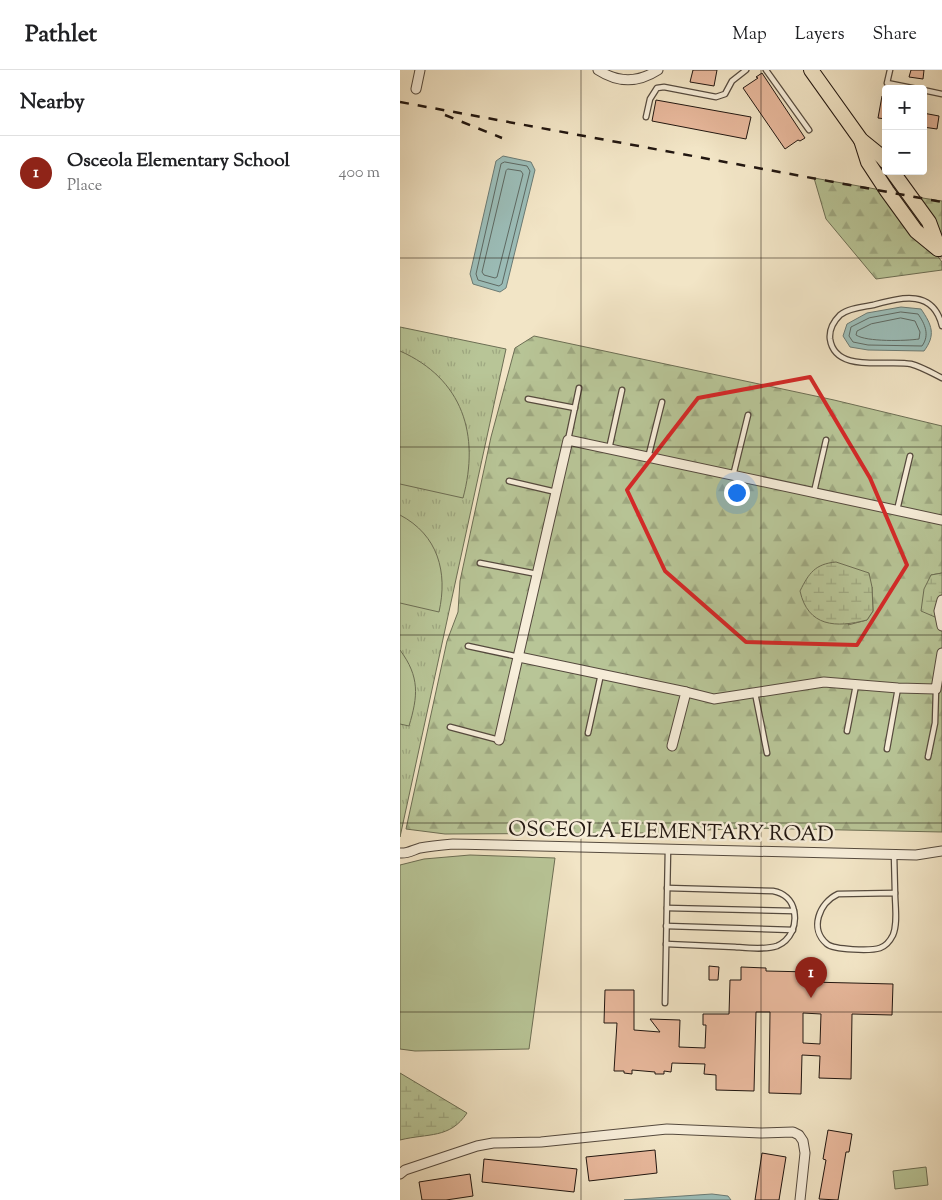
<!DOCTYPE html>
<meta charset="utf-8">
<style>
:root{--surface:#fff;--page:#f2f2f2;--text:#202124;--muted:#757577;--line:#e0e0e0;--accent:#8f2418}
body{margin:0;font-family:"Sorts Mill Goudy",serif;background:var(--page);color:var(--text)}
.controls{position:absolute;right:15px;top:15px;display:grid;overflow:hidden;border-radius:5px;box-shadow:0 5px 20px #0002}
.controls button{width:45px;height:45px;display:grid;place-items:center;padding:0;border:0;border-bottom:1px solid var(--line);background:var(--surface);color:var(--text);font:25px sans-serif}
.you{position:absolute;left:336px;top:422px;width:18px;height:18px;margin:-12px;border:4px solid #fff;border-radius:50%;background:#1a73e8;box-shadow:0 0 0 8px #1a73e833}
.badge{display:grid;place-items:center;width:32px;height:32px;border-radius:50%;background:var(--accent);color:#fff;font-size:16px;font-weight:700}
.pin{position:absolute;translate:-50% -41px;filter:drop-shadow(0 1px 2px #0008)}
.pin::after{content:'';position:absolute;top:26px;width:18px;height:15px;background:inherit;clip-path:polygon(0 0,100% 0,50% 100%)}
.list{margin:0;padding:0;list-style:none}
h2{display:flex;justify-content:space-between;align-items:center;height:65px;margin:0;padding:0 20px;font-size:21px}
h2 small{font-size:16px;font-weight:400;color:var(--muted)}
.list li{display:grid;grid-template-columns:32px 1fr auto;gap:15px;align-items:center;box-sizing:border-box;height:75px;padding:0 20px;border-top:1px solid var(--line)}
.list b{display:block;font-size:19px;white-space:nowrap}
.list p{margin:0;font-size:16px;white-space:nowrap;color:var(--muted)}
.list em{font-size:16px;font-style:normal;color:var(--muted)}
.map{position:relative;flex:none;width:542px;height:1130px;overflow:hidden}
header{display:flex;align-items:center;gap:30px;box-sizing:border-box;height:70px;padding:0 25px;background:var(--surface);border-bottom:1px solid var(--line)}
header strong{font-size:24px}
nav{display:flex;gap:28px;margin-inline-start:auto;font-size:18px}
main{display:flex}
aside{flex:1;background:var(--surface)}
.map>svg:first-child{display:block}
</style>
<header>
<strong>Pathlet</strong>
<nav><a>Map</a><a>Layers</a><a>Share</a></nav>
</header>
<main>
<aside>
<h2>Nearby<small></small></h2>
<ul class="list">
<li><span class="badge">1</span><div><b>Osceola Elementary School</b><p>Place</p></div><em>400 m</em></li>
</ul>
</aside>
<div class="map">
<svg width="542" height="1130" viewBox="0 0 542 1130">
<defs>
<pattern id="forest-firs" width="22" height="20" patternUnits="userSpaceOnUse" patternTransform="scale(1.25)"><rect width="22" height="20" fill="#b8c597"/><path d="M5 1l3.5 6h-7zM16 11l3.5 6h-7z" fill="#9ea881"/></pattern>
<pattern id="wetland-marsh" width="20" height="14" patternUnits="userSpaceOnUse" patternTransform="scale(1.25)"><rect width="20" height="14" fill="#b8c597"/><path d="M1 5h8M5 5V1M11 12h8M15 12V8" fill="none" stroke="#9ea881"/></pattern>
<pattern id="park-tufts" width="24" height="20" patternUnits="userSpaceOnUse" patternTransform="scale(1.25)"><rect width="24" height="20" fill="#b8c597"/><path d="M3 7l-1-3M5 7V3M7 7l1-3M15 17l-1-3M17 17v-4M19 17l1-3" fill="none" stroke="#9ea881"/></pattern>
</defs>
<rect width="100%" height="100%" fill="#f2e5c6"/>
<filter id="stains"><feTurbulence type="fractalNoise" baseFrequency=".004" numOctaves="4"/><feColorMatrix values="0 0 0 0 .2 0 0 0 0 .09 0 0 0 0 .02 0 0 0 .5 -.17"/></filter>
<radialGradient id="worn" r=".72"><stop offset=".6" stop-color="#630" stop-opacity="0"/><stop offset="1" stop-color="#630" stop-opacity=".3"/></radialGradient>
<!-- forest -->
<g fill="url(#forest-firs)" stroke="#6c6e54" fill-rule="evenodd">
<polygon points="414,108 481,120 536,184 542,192 542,200 476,209 426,149"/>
<polygon points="516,127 542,131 542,175"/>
<path d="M134,266L434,330L542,356V503L531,505L542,550V762L348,758L247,763L45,764L6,759L47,571L58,542L60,511L91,367L115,278ZM472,517L473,541L467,550L448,555Z"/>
</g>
<!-- wetland -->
<g fill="url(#wetland-marsh)" stroke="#6c6e54">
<path d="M436,492L469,503L472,517L473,541L467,550C436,558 408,557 400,521C409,503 415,494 436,492Z"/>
<polygon points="542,503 542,550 521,541 524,519 531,505"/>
<path d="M0,1003L67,1043C50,1069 28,1063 0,1070Z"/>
</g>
<!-- park -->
<polygon fill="url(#park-tufts)" stroke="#6c6e54" points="0,257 106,279 0,767"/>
<!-- garden -->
<g fill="#b8c597" stroke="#6c6e54">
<path d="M0,281C63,309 80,365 63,428L0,414Z"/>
<path d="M0,445C38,465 48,502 39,542L0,533Z"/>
<path d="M0,580C20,607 18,626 9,656L0,654Z"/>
<polygon points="70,785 155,788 129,979 15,981 0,979 0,795 24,789"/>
<polygon points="526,1097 528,1115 495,1119 493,1101"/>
</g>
<!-- water -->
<g fill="#9cbeb9" stroke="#6b7b75">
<polygon points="103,86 131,92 135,100 106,218 100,222 73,214 70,204 96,91"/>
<path d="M501,237L521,239C532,255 536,265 524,281L468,280L450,277L443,266L447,254L467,243Z"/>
<polygon points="312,1124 328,1126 331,1130 224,1130"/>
</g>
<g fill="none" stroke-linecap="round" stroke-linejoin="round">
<!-- shore -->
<g stroke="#5e6a64" stroke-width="1">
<polygon points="105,92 127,96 130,101 102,214 99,216 78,210 76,204 101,94"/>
<polygon points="108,99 121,101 123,104 97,207 95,208 84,205 82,202 106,101"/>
<path d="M501,242L518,244C525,254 530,265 522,276L468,275L453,272L449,266L451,257L469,248Z"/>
<path d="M501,248L515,251L520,262L519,269C506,271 466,272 456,265L457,261L471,254Z"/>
</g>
</g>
<!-- building -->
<g fill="#e8b89c" stroke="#211610" fill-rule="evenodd">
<polygon points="293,0 317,0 314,16 290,12"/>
<polygon points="511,0 524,0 523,9 509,7"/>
<polygon points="362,3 405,68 400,71 398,70 385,79 343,18 358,8 356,7"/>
<polygon points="482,26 486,27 486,49 478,48"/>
<polygon points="256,30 351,47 346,69 252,51"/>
<polygon points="523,43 539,46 537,59 523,57"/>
<polygon points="309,896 319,897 318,910 309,910"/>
<path d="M341,897L366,898V901L410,902V912L493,914L492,945L452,944L451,1009L419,1008L420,986L402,985L401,1024L369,1023L370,942H356L354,1021L316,1020V1005L304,1004L305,994L272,993L271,1002L264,1001V1004H255V1002L232,1000V1004L224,1003V1001H214L217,953H204L205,920H234V960L260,962L250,949L280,950L279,977L305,978L306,955H303V944H329L330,910H341ZM403,943L421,944L420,974L403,973Z"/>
<polygon points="428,1060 452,1064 449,1082 446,1082 438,1130 419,1129 426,1090 423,1089"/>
<polygon points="255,1080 257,1103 189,1111 186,1087"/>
<polygon points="362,1083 386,1087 379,1130 355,1130"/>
<polygon points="84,1089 177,1099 174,1122 82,1112"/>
<polygon points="70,1104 73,1126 46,1130 22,1130 19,1112"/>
</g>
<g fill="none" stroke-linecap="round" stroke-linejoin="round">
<!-- service casing -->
<g stroke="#554a3e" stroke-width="7">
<g id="service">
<polyline points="366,0 409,60"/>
<polyline points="490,0 487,13 517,19"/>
<polyline points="523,20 542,24"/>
<polyline points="246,47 250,29 257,18 264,17 316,27 325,24 332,11 346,0"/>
<path d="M542,256C533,218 500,228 473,235C463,237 449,238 440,245C434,251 429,260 430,269C435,304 488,289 511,294C522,297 532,303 542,308"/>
<polyline points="128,329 175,338"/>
<polyline points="168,370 179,318"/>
<polyline points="209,379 222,320"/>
<polyline points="248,388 262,332"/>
<polyline points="333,406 348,345"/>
<polyline points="109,411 156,422"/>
<polyline points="414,422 426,370"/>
<polyline points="497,440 510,386"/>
<polyline points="80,493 137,504"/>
<polyline points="68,576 119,587"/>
<polyline points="355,623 367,683"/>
<polyline points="50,657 99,670"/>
<polyline points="447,661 456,615"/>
<polyline points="188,663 201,604"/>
<polyline points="487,679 498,618"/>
<polyline points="528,687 535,653 536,619"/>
<polyline points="494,784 495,823"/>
<path d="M495,823C495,836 498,853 493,865C490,871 486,876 480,878C471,881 434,880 427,874C409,859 419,833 438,824Z"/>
<polyline points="267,838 394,841"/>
<polyline points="266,856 393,860"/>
<path d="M266,874C289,875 312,876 335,877C348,878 365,880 377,876C391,870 397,855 394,841C392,830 384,823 373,821L267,818"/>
<polyline points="265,933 268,779"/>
</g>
</g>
<!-- minor casing -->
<g stroke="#554a3e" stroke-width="11">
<g id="minor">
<path d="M198,0C218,13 238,13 258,0"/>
<polyline points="16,19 20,0"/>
<polyline points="542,530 539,541 542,556"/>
<polyline points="119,587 286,622 272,676"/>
<polyline points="286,622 314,629 424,612 498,618 536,619 542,583"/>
<polyline points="99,670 168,370 542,450"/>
<path d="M0,783C7,784 13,780 20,778C31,776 42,775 53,774L516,785L542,781"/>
<polyline points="0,1104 5,1100 77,1076 93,1073 141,1072 267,1059 361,1063 393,1062 399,1065 403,1071 405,1083 400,1130"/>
</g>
</g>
<!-- trunk casing -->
<g stroke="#211610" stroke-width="16">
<g id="trunk">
<polyline points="411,0 461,70 482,87 486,92"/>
<polyline points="461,70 468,92 487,121 516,161 538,179"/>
<polyline points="492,101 529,152 539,179"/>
</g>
</g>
<!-- service -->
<use href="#service" stroke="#f7eeda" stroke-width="4.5"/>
<!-- minor -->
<use href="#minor" stroke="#f7eeda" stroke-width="9"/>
<!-- trunk -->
<use href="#trunk" stroke="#f2e5c6" stroke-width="14"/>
<!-- rail -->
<g stroke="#211610" stroke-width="2.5" stroke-dasharray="9 9" stroke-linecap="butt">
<polyline points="0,32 542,132"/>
<polyline points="45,45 102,68"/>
</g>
</g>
<!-- marked area -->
<path fill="none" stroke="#d62828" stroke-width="4" stroke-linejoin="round" d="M410,307L470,408L507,495L457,575L346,572L265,501L227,420L298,328Z"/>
<!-- grid -->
<path fill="none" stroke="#211610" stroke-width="1" stroke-opacity="0.55" d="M181,0V1130M361,0V1130M0,188H542M0,377H542M0,565H542M0,753H542M0,942H542"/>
<g text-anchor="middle" stroke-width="5" stroke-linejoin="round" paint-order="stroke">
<!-- street labels -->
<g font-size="21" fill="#211610" stroke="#f7eeda">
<text transform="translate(271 761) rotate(1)" y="7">OSCEOLA ELEMENTARY ROAD</text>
</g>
</g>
<rect width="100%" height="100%" filter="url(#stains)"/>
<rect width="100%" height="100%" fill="url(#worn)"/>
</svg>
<div class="controls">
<button>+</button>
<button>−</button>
</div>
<div class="you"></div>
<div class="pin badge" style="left:411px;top:928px">1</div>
</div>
</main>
